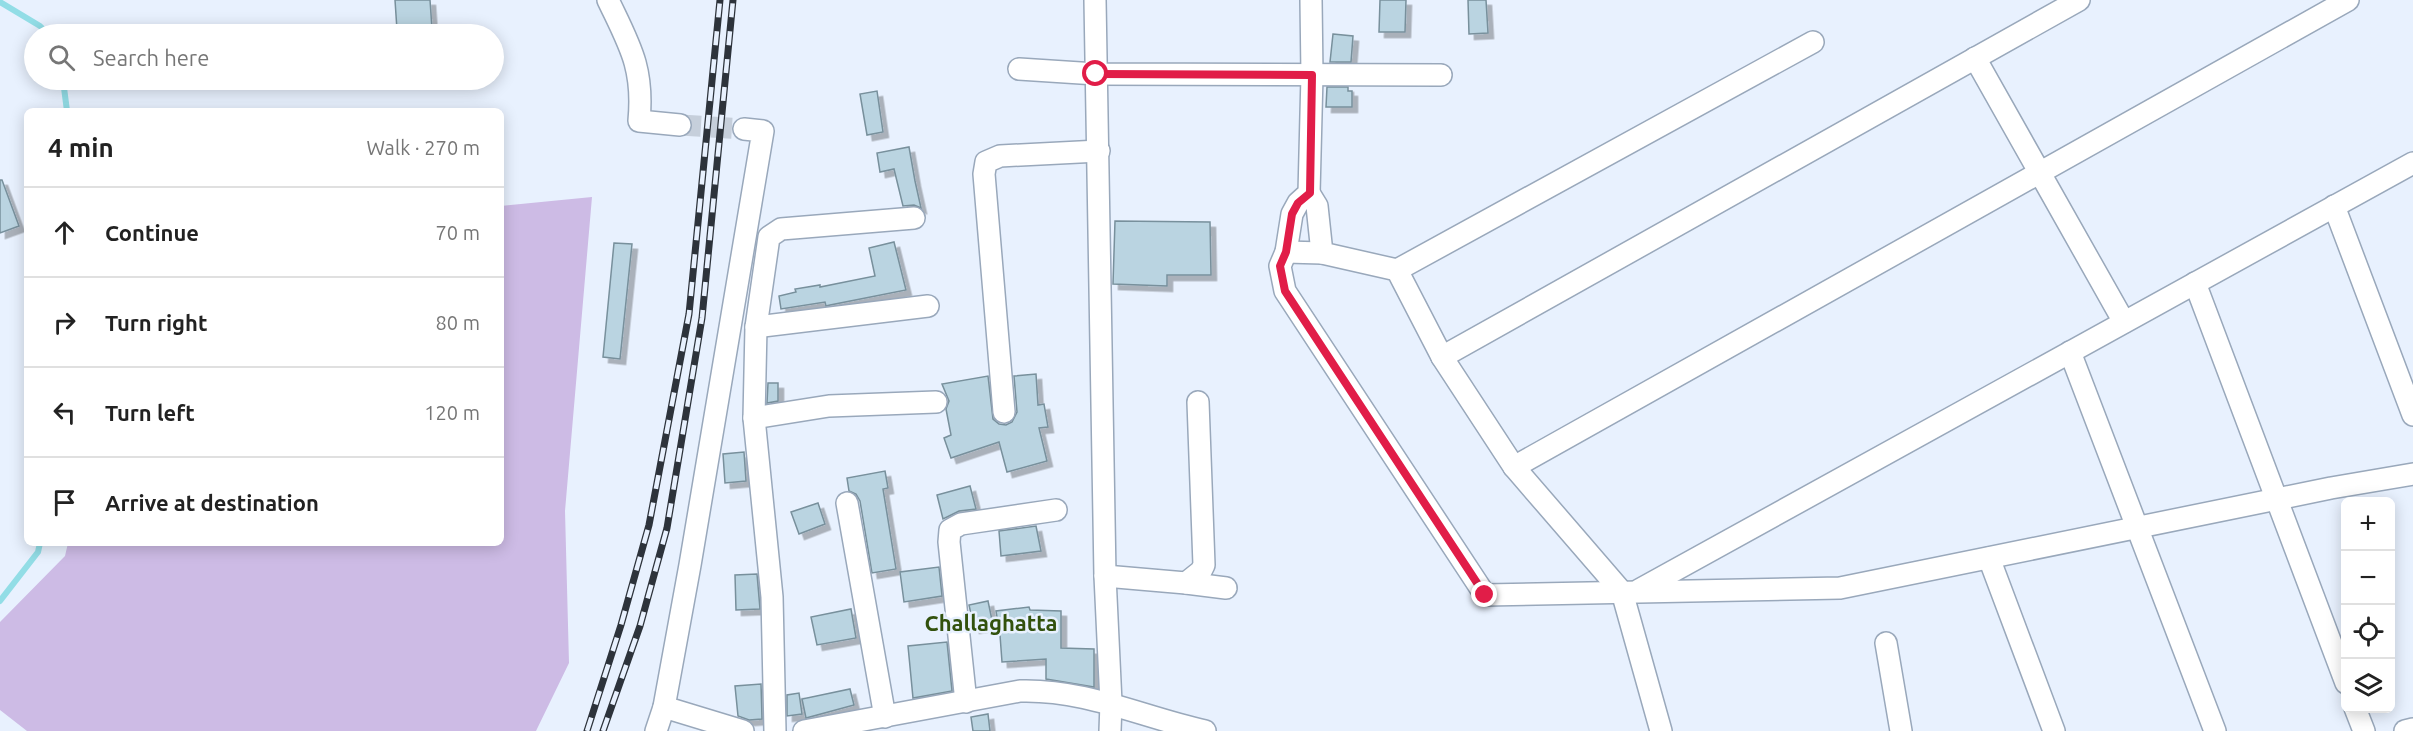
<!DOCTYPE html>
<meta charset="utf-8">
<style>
:root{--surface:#fff;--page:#f6f6f6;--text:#222;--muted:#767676;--line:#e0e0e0}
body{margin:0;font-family:Ubuntu,sans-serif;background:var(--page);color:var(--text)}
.controls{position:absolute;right:18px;bottom:18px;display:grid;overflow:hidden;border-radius:9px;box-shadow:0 3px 15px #0003}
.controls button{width:54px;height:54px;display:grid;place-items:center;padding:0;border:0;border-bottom:2px solid var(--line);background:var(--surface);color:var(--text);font:30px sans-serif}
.stop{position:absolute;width:18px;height:18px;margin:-14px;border:4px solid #e11d48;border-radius:50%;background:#fff}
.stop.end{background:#e11d48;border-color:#fff;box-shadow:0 2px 6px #0008}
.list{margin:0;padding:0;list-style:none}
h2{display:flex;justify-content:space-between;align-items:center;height:78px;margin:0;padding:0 24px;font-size:26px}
h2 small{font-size:20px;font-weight:400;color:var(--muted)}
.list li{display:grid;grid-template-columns:39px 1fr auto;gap:18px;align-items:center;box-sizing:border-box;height:90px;padding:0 24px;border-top:2px solid var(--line)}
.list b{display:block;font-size:22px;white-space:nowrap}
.list em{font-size:20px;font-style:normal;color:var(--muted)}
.icon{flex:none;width:33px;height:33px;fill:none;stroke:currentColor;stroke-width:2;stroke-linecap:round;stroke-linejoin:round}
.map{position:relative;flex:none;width:2413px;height:731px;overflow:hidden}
.search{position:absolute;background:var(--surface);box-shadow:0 3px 15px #0003;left:24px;top:24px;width:480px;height:66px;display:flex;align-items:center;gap:15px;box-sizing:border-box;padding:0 21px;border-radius:33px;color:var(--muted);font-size:22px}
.panel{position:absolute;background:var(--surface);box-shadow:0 3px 15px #0003;left:24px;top:108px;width:480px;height:438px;border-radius:9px}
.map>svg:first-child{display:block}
</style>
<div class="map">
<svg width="2413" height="731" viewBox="0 0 2413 731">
<defs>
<filter id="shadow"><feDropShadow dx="5.5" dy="5.5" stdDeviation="0" flood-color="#0004"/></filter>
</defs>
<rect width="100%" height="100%" fill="#e8f1fe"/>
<!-- green -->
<polygon fill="#cdbbe5" points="592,197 565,511 569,663 536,731 27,731 0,710 0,622 65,556 68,543 501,543 501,206"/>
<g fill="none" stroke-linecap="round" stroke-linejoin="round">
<!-- stream -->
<g stroke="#92dde6" stroke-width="6">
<polyline points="0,2 40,26 48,34"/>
<polyline points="63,80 67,111"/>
<polyline points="0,601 38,552 40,543"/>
</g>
</g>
<!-- building -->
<g fill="#bad4e1" stroke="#78909c" stroke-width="1.5" filter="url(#shadow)">
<polygon points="395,0 430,0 432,29 397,30"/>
<polygon points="1380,0 1406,0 1405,32 1379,32"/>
<polygon points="1468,0 1486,0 1488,33 1469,34"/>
<polygon points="1333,34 1353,36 1351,62 1330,62"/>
<polygon points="1327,87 1348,87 1348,91 1352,91 1352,107 1326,107"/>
<polygon points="877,91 883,132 867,135 860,94"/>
<polygon points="909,147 915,181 921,208 914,205 903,206 894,169 880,172 877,153"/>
<polygon points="0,180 2,180 19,226 0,233"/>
<polygon points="1115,221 1210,222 1211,275 1167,275 1167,286 1113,284"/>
<polygon points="894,242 906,290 830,305 826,306 825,302 781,309 779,296 796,292 795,289 820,285 820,287 875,276 869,248"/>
<polygon points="614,243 632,244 620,359 603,357"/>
<polygon points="1036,374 1038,405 1044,404 1048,427 1039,428 1047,461 1007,472 999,442 951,458 944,438 951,435 946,409 949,401 942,384 988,376 993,419 999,424 1006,425 1012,422 1017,412 1014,376"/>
<polygon points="768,383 778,383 778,401 767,403"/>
<polygon points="744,452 746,481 725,483 723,454"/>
<polygon points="885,471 888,488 883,489 896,569 872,573 860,501 856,494 849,491 847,478"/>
<polygon points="970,486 976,509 959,511 943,519 937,495"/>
<polygon points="818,503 825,524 799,534 791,512"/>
<polygon points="1036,526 1041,551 1001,556 999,531"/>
<polygon points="939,567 942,596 904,602 900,572"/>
<polygon points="757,574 760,609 736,610 735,575"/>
<polygon points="988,601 993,625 974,628 969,605"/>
<polygon points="1029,607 1030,610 1061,611 1061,648 1094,649 1094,687 1046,679 1046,659 1002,662 1000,635 996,611"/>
<polygon points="851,609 856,638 817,645 811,617"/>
<polygon points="947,642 952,691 913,698 908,646"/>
<polygon points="761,684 762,719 749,720 738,716 735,686"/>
<polygon points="850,689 854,705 806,718 802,699"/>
<polygon points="799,693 802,714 787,716 787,695"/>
<polygon points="988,714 990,731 973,731 971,717"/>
</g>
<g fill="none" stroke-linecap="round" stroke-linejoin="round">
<!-- minor-tunnel -->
<polyline stroke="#c6cfdb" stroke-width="21" stroke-dasharray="21 10" stroke-linecap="butt" points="680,125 744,129"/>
<!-- minor casing -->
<g stroke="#99a8bb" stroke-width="24">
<g id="minor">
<path d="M608,0C630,46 644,68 639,121L680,125"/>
<polyline points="1095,0 1105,576 1111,703 1110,731"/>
<polyline points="1311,0 1312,75 1309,193 1298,203 1292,214 1286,252 1280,266 1285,291 1485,595 1840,588 2331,488 2413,474"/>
<polyline points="1975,58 2124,322"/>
<polyline points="1019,69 1096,74 1441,75"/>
<polyline points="1309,193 1317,206 1322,253 1397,270 1442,357 1514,467 1622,592 1661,731"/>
<polyline points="2334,206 2413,415"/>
<polyline points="1286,252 1322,253"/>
<polyline points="1397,270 1813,42"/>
<polyline points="2195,283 2346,683"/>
<polyline points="756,327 928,306"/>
<polyline points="2070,352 2215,731"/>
<polyline points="1442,357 2079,0"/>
<polyline points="1004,412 984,174 986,162 1000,156 1099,151"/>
<polyline points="754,418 829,406 936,402"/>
<polyline points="1514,467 2348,0"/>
<polyline points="847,503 885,717"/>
<polyline points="1989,558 2054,731"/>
<polyline points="1105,576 1186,583 1201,571 1204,565 1198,402"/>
<polyline points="1186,583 1226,588"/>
<polyline points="1639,590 2413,163"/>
<polyline points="1886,643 1901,731"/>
<polyline points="966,702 949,542 950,530 961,524 1056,510"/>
<polyline points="664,707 743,731"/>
<polyline points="2355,708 2364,731"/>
<polyline points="656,731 664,707 690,565 763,131 744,129"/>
<polyline points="775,731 772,597 754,418 756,327 769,237 781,229 914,218"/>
<path d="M804,731L1020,691C1085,689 1142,717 1205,731"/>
<polyline points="2405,731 2413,729"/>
</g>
</g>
<!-- minor -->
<use href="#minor" stroke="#fff" stroke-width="21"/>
<!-- rail casing -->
<g stroke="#2d333b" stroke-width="7">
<g id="rail">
<polyline points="587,731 621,625 649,525 689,314 720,0"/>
<polyline points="603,731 640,626 667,528 702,318 733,0"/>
</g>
</g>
<!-- rail -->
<use href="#rail" stroke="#e8f1fe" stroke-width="4.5" stroke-dasharray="14" stroke-linecap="butt"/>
</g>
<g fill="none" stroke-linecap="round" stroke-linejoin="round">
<!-- route -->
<polyline stroke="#e11d48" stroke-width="8" points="1096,74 1312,75 1310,193 1298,203 1292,214 1286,252 1280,266 1285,291 1485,595"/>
</g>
<g text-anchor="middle" stroke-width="5" stroke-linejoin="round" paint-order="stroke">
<!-- district labels -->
<g font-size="22" font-weight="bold" fill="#32510d" stroke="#e8f1fe">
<text x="991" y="631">Challaghatta</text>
</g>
</g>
</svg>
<div class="controls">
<button>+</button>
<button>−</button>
<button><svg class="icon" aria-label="locate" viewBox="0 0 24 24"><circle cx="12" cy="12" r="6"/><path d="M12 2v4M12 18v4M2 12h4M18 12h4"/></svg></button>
<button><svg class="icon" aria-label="layers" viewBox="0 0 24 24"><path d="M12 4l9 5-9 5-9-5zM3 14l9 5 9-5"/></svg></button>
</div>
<div class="stop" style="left:1096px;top:74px"></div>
<div class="stop end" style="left:1485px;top:595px"></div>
<div class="search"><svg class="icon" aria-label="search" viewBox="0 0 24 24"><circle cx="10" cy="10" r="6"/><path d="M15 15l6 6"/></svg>Search here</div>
<section class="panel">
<h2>4 min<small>Walk · 270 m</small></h2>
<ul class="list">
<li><svg class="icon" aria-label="ahead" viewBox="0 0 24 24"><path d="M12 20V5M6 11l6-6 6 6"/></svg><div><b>Continue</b></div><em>70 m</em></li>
<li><svg class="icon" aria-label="right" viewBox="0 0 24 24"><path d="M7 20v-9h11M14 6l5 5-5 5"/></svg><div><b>Turn right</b></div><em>80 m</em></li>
<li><svg class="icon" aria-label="left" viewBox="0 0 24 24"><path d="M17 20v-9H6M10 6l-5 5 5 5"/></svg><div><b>Turn left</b></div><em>120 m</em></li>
<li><svg class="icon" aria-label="arrive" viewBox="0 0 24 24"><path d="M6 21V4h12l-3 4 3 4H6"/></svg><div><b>Arrive at destination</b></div></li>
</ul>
</section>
</div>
